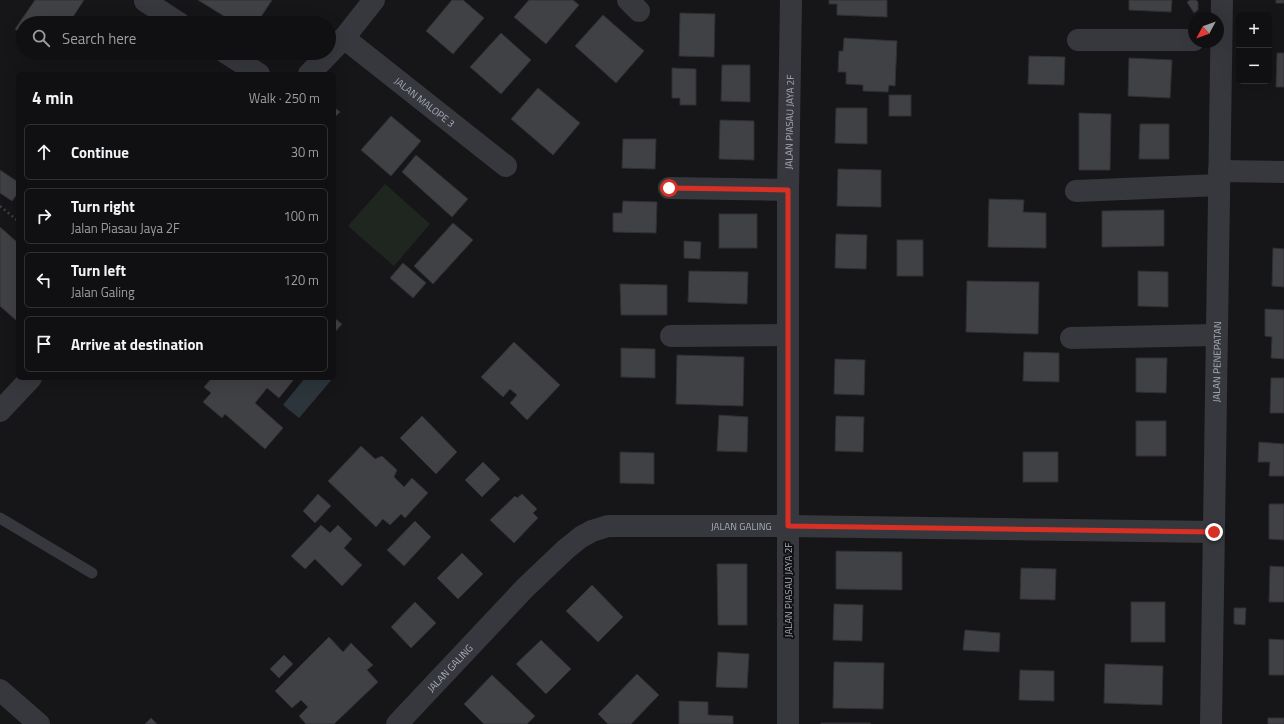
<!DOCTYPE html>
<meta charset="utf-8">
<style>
:root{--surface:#101012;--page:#19191b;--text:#f1f3f6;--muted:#9c9d9f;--line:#303032}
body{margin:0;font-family:"Titillium Web",sans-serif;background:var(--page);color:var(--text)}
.controls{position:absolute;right:12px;top:12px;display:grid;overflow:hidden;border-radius:6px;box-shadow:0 4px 16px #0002}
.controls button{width:36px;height:36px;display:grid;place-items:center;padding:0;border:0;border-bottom:1px solid var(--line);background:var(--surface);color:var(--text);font:20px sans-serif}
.compass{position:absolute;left:1188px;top:12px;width:36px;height:36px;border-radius:50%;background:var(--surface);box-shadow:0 4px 16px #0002;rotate:229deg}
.stop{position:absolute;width:12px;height:12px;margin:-9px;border:3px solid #d93025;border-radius:50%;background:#fff}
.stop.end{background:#d93025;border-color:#fff;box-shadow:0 1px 4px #0008}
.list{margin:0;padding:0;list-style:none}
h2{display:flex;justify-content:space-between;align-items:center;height:52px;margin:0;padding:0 16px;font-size:17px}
h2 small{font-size:13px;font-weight:400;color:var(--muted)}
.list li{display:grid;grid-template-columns:26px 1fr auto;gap:12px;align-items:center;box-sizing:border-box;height:56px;margin:0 8px 8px;padding:0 8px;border:1px solid var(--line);border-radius:6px}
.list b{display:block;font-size:15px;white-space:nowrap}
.list p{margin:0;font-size:13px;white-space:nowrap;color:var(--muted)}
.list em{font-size:13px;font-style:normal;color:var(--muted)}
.icon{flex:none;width:22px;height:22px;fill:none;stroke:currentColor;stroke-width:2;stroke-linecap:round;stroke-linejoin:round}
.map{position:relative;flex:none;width:1284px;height:724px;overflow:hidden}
.search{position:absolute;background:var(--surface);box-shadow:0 4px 16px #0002;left:16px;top:16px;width:320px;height:44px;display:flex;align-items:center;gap:10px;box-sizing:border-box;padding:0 14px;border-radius:22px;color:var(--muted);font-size:15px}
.panel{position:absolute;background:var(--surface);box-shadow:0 4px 16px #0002;left:16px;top:72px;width:320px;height:308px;border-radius:6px}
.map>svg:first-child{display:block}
</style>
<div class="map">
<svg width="1284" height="724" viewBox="0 0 1284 724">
<rect width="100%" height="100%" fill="#161618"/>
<!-- green -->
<polygon fill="#1e261f" points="385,184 430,224 394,266 348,226"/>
<!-- water -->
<polygon fill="#2c353c" points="305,378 333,378 299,418 283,405"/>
<!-- building -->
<g fill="#404145" stroke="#303034">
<polygon points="35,0 84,0 69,23 23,23 23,34 15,29"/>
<polygon points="198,0 272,0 257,23 235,23"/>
<polygon points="452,0 463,0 484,18 453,54 426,31"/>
<polygon points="529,0 573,0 579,5 546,44 514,17"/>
<polygon points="829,0 887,0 887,17 837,15 837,4 829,4"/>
<polygon points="1129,0 1172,0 1171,12 1129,10"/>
<polygon points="1190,0 1196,0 1198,2 1198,10 1194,13 1187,2"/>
<rect x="1276" y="0" width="8" height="3"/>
<polygon points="680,13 715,14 714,57 679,56"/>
<polygon points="603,15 644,51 616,83 575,46"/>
<polygon points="501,33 531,60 501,94 470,67"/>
<polygon points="844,38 897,41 895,86 889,85 888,92 863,91 863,85 846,84 846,72 838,72 839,51 843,51"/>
<polygon points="1277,53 1284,53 1284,87 1276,87"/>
<polygon points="1029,56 1065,57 1064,85 1028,84"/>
<polygon points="1129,58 1172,60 1170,98 1128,96"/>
<polygon points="722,65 750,65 750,102 721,101"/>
<polygon points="672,68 696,69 696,105 680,105 680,98 672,98"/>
<polygon points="538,88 580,123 553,155 511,119"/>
<rect x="889" y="95" width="22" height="21"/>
<polygon points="334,107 340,112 334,118"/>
<polygon points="836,108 867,108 867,144 835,143"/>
<polygon points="1079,113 1111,114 1110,170 1079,170"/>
<polygon points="391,116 421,141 391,176 361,150"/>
<polygon points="720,120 754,121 754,160 719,159"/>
<polygon points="1140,124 1169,124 1169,159 1139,159"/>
<polygon points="623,139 656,139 655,169 622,168"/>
<polygon points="416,155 468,199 452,217 402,172"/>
<polygon points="838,169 881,170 881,207 837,206"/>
<polygon points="0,170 18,182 18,193 12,201 0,193"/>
<polygon points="989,199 1024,200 1023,212 1046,213 1046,248 988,247"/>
<polygon points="623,201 657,202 656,233 613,232 613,213 622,213"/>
<polygon points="1164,210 1164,246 1102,247 1102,211"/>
<rect x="719" y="214" width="38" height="34"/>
<polygon points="453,223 473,240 433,284 414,266"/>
<polygon points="0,227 18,243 18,322 0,306"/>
<polygon points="836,234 867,235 866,269 835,268"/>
<rect x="897" y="240" width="26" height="36"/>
<polygon points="684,241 701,242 700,259 684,258"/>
<polygon points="1273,248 1284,249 1284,287 1272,286"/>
<polygon points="403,263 426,283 413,298 390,278"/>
<polygon points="689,271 748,272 747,304 688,302"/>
<polygon points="1138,271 1168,272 1168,307 1138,306"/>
<polygon points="967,281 1039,282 1038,334 966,332"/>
<polygon points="620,284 667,285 667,315 621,315"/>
<polygon points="1265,309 1284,310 1284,359 1271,358 1272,337 1265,336"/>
<polygon points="334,318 342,324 334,333"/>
<polygon points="514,342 560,385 527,420 510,403 517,395 510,389 503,397 481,377"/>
<polygon points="621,348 655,349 655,378 621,377"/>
<polygon points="1024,352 1059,353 1059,382 1023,381"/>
<polygon points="677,355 744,357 743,406 676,404"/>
<polygon points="1136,358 1167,358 1166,393 1136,392"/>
<polygon points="835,359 865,360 864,395 834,394"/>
<polygon points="212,378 220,378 222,380 224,378 295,378 279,398 267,388 255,403 283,428 265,449 225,414 222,418 203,402 211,393 204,387"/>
<polygon points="1271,378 1284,378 1284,413 1270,413"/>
<polygon points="719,415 748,417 747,452 717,451"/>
<polygon points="422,416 457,452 436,474 400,438"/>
<polygon points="836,416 864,417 863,452 835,451"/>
<rect x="1136" y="421" width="30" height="35"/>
<polygon points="1259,442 1284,444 1284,476 1269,476 1270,462 1258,462"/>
<polygon points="361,446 375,459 382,456 397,470 394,477 404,487 412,478 428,493 405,518 401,514 390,525 383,519 376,527 328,481"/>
<polygon points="620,452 654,453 654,484 620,483"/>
<rect x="1023" y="452" width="35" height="30"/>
<polygon points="483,462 500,479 482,497 465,480"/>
<polygon points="318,494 331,506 315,523 303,511"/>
<polygon points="522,494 537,509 533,513 538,518 514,543 490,520 515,496 517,498"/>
<polygon points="1269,504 1284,504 1284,540 1269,539"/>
<polygon points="415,521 431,537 404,566 387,550"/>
<polygon points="321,525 330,533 338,525 352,539 344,548 362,565 342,586 315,559 305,569 291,556"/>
<polygon points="836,551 902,552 902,590 836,589"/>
<polygon points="462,553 483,574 458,599 437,578"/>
<polygon points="717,564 747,564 747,625 718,625"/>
<polygon points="1270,566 1284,567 1284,602 1269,602"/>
<polygon points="1021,568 1056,569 1055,600 1020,599"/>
<polygon points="592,585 623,617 598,642 566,611"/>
<polygon points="415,602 436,623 411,648 391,627"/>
<rect x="1131" y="602" width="34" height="40"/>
<polygon points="834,604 863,605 862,641 833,640"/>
<polygon points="1234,608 1246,608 1245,625 1234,624"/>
<polygon points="965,630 1000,633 999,652 963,650"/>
<polygon points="329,637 343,652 351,643 373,665 367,670 378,682 334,724 306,724 299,716 308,707 301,700 292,708 275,691"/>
<polygon points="1269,639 1284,640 1284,675 1269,675"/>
<polygon points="541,640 571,669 546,694 516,664"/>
<polygon points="718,652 749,654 747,688 716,687"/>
<polygon points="284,655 293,664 279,678 270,669"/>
<polygon points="834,662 884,663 883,709 833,708"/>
<polygon points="1105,664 1163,666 1162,705 1104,703"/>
<polygon points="1020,670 1054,671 1054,701 1019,700"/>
<polygon points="637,674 659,695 631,724 608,724 598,714"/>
<polygon points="492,675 535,716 527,724 484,724 464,704"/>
<polygon points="679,701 708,702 708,715 733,716 733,724 679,724"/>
<polygon points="151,718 157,724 145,724"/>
<rect x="1268" y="718" width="16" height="6"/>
<rect x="821" y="723" width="49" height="1"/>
</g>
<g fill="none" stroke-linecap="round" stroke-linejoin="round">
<!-- path -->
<polyline stroke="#3d3f44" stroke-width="2.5" stroke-dasharray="2 3" stroke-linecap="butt" points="0,206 18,221"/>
<!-- service -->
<polyline stroke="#37383d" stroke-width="11" points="0,518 92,573"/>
<!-- minor -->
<g stroke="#37383d" stroke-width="22">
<polyline points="628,0 639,11"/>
<polyline points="145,1 179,23"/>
<path id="s1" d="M344,38L506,166"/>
<polyline points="1078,40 1194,40"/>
<polyline points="226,53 259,74"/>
<polyline points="309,74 344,38 374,0"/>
<polyline points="1219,171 1284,172"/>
<polyline points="669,188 788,190"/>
<polyline points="1076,191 1219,185"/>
<polyline points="671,336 788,335"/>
<polyline points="1071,338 1216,335"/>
<polyline points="0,411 31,378"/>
<polyline points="0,690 39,724"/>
<path id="s2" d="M397,724L525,588L566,549L581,537L592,531L608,526H788L1213,532"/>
<path id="s3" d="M788,724V190L791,0"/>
<path id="s4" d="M1211,724L1222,0"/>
</g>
</g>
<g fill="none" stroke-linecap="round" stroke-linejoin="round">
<!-- route -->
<polyline stroke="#d93025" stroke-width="5" points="669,188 788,190 788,526 1214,532"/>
</g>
<g text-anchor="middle" stroke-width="4" stroke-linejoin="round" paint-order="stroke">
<!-- street labels -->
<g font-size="10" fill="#a8adb8" stroke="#111113">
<text dy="4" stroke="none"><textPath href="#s1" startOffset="103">JALAN MALOPE 3</textPath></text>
<text dy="4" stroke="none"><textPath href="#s3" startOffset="602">JALAN PIASAU JAYA 2F</textPath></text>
<text dy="4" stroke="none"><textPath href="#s4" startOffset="362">JALAN PENEPATAN</textPath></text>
<text dy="4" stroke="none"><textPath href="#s2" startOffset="425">JALAN GALING</textPath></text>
<text transform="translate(788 590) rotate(-90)" y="4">JALAN PIASAU JAYA 2F</text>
<text dy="4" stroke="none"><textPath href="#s2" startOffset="77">JALAN GALING</textPath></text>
</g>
</g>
</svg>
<div class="controls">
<button>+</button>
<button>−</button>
</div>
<svg class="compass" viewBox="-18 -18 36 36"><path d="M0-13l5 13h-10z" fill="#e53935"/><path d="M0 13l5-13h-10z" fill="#9c9d9f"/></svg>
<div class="stop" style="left:669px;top:188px"></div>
<div class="stop end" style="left:1214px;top:532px"></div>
<div class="search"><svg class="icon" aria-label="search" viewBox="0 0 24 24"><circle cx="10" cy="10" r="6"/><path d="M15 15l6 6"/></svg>Search here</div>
<section class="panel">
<h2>4 min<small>Walk · 250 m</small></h2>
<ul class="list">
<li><svg class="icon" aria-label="ahead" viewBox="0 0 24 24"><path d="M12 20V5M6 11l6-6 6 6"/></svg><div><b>Continue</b></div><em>30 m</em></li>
<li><svg class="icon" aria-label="right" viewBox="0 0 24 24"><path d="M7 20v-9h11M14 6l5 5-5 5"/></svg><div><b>Turn right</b><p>Jalan Piasau Jaya 2F</p></div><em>100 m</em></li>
<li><svg class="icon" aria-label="left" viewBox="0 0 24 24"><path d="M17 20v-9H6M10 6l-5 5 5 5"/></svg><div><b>Turn left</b><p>Jalan Galing</p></div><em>120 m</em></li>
<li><svg class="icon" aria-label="arrive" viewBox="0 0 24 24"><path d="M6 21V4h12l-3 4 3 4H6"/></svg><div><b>Arrive at destination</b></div></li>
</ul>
</section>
</div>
